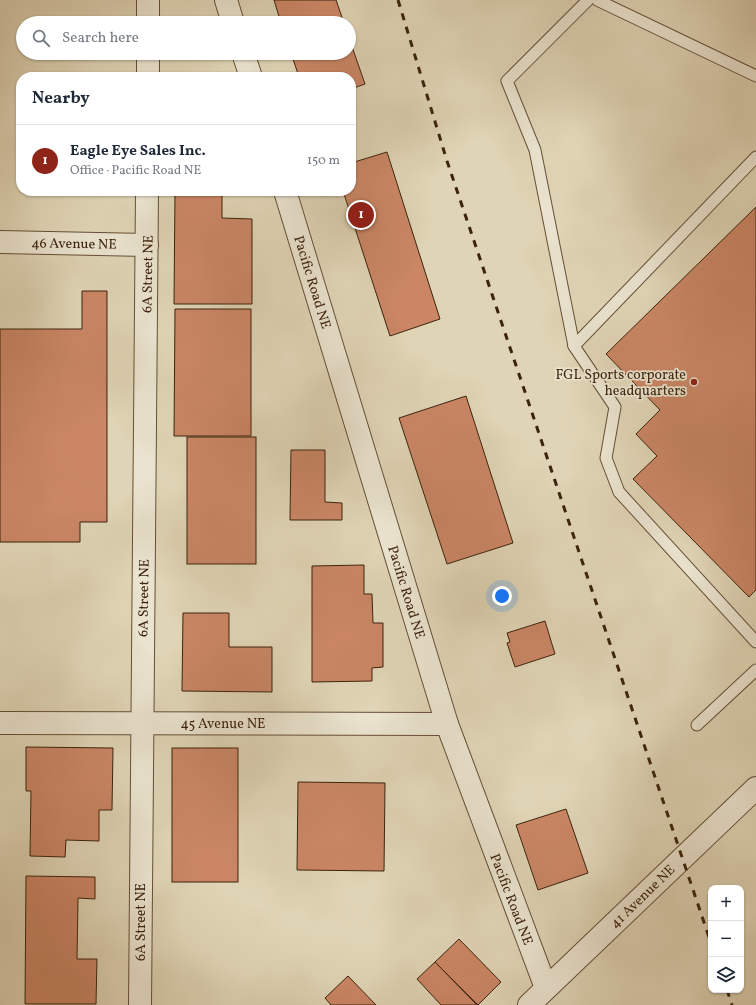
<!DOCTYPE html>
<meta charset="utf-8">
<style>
:root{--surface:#fff;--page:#f6f6f7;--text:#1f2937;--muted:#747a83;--line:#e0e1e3;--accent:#8f2418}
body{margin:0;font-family:Vollkorn,serif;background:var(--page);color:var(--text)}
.controls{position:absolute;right:12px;bottom:12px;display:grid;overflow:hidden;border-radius:8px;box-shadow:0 1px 3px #0004}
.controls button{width:36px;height:36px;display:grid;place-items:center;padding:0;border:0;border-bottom:1px solid var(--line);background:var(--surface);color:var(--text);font:20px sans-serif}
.you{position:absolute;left:502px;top:596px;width:14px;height:14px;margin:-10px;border:3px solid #fff;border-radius:50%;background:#1a73e8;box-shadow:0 0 0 6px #1a73e833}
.badge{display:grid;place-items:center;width:26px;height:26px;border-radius:50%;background:var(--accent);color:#fff;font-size:13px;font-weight:700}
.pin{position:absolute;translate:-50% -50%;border:2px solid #fff;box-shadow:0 1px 4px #0006}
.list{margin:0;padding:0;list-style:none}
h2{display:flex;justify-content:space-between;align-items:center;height:52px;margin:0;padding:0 16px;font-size:17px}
h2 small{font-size:13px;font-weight:400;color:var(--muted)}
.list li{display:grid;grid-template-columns:26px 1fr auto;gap:12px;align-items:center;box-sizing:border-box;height:72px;padding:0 16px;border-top:1px solid var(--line)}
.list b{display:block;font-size:15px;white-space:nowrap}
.list p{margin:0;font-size:13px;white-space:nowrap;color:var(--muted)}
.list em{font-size:13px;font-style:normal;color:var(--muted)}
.icon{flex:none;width:22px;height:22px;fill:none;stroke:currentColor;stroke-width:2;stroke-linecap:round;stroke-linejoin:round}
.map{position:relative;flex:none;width:756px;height:1005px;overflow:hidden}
.search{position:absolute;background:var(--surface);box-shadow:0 1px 3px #0004;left:16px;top:16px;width:340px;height:44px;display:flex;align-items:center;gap:10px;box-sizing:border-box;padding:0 14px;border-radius:22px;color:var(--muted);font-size:15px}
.panel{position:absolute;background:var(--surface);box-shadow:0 1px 3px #0004;left:16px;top:72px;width:340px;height:124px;border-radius:16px}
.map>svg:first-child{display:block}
</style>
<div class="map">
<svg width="756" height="1005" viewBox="0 0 756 1005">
<rect width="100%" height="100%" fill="#dfd4b5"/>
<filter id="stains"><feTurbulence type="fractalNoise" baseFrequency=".005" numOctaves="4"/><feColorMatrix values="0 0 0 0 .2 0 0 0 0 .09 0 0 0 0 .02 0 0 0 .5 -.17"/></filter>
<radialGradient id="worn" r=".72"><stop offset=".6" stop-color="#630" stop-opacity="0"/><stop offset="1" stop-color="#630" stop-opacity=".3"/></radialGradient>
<!-- building -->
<g fill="#ca8665" stroke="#3c230c">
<polygon points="274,0 336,0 344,23 281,23"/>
<polygon points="349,38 365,84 351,89 351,77 299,77 291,53 349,53"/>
<polygon points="387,152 440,319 390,336 343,191 351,191 351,163"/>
<polygon points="175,191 222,191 222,218 252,219 252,304 174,304"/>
<polygon points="756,207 756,590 749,597 633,479 657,456 636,434 660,410 606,354"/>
<polygon points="82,291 107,291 107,522 80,522 80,542 0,542 0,329 82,329"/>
<polygon points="175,309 251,309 251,436 174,436"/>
<polygon points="466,396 513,543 447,564 399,418"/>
<rect x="187" y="437" width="69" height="127"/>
<polygon points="291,450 325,450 325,502 342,503 342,520 290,520"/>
<polygon points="364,565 364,594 372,594 373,623 383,623 383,667 372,668 372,681 312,682 312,566"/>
<polygon points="183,613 229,613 229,647 272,647 272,692 182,691"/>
<polygon points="545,621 555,654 515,667 507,643 510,642 507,633"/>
<polygon points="26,747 113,748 112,810 99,810 99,841 66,840 65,857 30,856 31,791 26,791"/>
<rect x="172" y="748" width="66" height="134"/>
<polygon points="298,782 385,783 384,871 297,870"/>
<polygon points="566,809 588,873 538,890 516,825"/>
<polygon points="26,876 95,877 95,899 78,898 77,959 97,959 96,1004 25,1004"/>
<polygon points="459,939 501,982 478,1005 435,962"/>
<polygon points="435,962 477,1005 441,1005 417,979"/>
<polygon points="348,976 376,1005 331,1005 325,998"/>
</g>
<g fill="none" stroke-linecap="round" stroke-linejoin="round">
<!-- lane casing -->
<g stroke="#654f36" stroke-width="13">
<g id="lane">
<polyline points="597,0 756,76"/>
<polyline points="756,157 574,346 615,407 606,458 619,492 756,642"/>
<polyline points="574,346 535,150 507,81 588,0"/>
<polyline points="697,725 756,670"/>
</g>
</g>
<!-- street casing -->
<g stroke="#654f36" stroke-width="24">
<g id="street">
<polyline points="226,0 233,23"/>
<polyline points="148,23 148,0"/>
<polyline points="243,53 251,77"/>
<polyline points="148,77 148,53"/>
<polyline points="285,191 447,724 546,988"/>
<polyline points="0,242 147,245"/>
<polyline points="0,723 447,724"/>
<polyline points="140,1005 147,191"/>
<polyline points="529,1005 756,788"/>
</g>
</g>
<!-- lane -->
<use href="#lane" stroke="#eae3cf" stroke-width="11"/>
<!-- street -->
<use href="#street" stroke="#eae3cf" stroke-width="22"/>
<!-- rail -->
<g stroke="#3c230c" stroke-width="3" stroke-dasharray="7 7" stroke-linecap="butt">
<polyline points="398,0 447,161 711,943"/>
<polyline points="727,990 732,1005"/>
</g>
</g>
<!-- markers -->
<circle fill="#8f2418" stroke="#eae3cf" stroke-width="1.5" cx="694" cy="382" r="4"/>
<g text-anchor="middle" stroke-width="3.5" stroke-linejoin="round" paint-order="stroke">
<!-- street labels -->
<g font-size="14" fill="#3c230c" stroke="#eae3cf">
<text transform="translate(74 243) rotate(1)" y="5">46 Avenue NE</text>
<text transform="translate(147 274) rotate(-89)" y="5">6A Street NE</text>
<text transform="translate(313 282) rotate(73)" y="5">Pacific Road NE</text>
<text transform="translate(407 592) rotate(73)" y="5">Pacific Road NE</text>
<text transform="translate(143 598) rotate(-89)" y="5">6A Street NE</text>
<text x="223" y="728">45 Avenue NE</text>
<text transform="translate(642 896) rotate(-44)" y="5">41 Avenue NE</text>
<text transform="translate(512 899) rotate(69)" y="5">Pacific Road NE</text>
<text transform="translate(140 922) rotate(-90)" y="5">6A Street NE</text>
</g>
<!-- poi labels -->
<g font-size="14" fill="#3c230c" stroke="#eae3cf" text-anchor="end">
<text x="686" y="379">FGL Sports corporate<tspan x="686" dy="16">headquarters</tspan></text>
</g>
</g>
<rect width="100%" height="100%" filter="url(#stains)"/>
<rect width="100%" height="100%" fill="url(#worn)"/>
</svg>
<div class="controls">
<button>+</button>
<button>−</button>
<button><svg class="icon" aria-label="layers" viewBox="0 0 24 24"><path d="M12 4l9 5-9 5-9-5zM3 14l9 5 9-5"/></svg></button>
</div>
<div class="you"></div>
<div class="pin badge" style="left:361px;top:215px">1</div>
<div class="search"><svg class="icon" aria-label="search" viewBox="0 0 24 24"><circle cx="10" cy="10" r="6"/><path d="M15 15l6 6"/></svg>Search here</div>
<section class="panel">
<h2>Nearby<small></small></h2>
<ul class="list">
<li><span class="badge">1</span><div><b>Eagle Eye Sales Inc.</b><p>Office · Pacific Road NE</p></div><em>150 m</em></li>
</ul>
</section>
</div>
